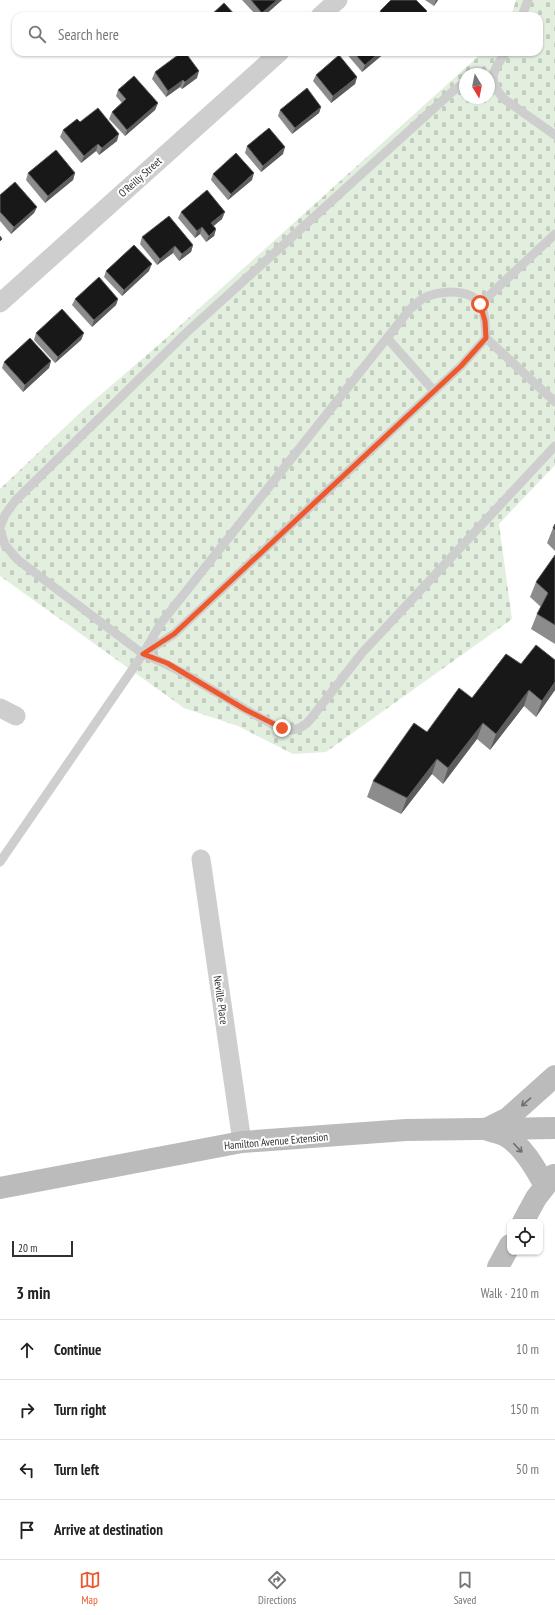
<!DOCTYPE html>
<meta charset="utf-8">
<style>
:root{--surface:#fff;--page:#f2f2f2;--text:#222;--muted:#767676;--line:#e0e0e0;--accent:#ed582d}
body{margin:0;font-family:"PT Sans Narrow",sans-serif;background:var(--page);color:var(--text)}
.controls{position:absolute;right:12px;bottom:12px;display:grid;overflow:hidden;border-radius:8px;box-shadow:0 1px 3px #0004}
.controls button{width:36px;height:36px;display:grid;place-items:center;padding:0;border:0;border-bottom:1px solid var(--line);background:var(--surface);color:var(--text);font:20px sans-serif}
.compass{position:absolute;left:459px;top:68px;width:36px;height:36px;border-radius:50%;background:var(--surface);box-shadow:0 1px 3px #0004;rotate:170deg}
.scale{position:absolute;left:12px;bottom:10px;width:61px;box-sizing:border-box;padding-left:4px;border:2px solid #313131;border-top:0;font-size:11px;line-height:14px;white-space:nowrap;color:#313131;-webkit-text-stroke:3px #fff;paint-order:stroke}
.stop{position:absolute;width:12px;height:12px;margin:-9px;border:3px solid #ed582d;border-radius:50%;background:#fff}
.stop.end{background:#ed582d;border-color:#fff;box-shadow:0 1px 4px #0008}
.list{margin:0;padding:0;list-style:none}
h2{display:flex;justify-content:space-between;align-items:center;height:52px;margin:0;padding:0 16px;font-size:17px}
h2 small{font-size:13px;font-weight:400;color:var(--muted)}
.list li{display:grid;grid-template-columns:26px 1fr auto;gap:12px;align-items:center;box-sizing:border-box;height:60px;padding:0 16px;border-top:1px solid var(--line)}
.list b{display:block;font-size:15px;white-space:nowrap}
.list em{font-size:13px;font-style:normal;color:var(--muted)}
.icon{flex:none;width:22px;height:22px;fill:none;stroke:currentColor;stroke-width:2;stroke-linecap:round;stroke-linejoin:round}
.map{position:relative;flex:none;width:555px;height:1267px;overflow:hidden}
.search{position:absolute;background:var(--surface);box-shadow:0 1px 3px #0004;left:12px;right:12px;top:12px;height:44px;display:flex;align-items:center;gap:10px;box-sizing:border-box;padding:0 14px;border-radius:12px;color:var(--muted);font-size:15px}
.sheet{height:292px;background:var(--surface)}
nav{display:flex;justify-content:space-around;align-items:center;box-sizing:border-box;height:56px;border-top:1px solid var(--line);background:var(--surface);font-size:11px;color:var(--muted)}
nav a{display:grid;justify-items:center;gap:2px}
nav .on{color:var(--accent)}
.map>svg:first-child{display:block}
</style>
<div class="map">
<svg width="555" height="1267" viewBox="0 0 555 1267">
<defs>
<pattern id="cemetery-stones" width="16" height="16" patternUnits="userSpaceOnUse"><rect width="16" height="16" fill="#e2eede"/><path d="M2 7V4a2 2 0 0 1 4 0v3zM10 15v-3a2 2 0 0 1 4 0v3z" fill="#c2cdbf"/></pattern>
</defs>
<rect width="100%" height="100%" fill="#fff"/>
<!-- cemetery -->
<path fill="url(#cemetery-stones)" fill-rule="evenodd" d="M516,0H555V465L499,524L512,619L326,752L293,754L238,726L184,708L0,576V489L83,410L163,341L483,52H539V16H511ZM465,74H489V98H465Z"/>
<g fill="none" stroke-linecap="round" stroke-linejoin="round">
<!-- lane -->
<g stroke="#cecece" stroke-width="9">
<polyline points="522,16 528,0"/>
<path d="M506,52C492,71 487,80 504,99L555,135"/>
<polyline points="480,304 555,234"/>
<polyline points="486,338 555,402"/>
<polyline points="388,339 434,391"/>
<polyline points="0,527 5,515 15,501 186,333 452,92 465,82"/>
<path d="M0,530L5,545L18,560L143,654C184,670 220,696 259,717C268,721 279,730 290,730C298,730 303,727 309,721L362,653L555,446"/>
<path d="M0,862L143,654L161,623L410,309C414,306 418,302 422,299C438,291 469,287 480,304C486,313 485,327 486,338L461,366L174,634L143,654"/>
</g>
<!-- street -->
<g stroke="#cecece" stroke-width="19">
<polyline points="320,16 338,0"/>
<polyline points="0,303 280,52"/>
<polyline points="0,708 16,716"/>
<polyline points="201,859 242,1142"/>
</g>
<!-- secondary -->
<g stroke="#bbb" stroke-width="22">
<polyline points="486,1129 508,1118 555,1076"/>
<path d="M488,1130C493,1132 499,1133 504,1135C522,1144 536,1169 545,1186"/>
<polyline points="0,1188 242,1142 406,1130 555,1128"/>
<polyline points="523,1222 536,1198 554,1175"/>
<polyline points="498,1267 510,1245"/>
</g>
</g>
<!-- wall -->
<g fill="#8c8c8c">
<polygon points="242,0 282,0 264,16 257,16"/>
<polygon points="425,0 438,0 434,6"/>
<polygon points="380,11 425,16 378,16"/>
<polygon points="205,52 211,52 207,55"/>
<polygon points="345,52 386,52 362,72"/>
<polygon points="155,72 197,78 182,89 180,87 166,97 152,79"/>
<polygon points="316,75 357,77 355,84 331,103 313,81"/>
<polygon points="118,90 158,103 155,110 125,136 109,119 112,112 122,103 116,96"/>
<polygon points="321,107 319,113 292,134 278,116 280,110"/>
<polygon points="80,122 117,141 99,155 96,151 81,163 60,137 63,130"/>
<polygon points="247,146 283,154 261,172 245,153"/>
<polygon points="28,173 75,173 73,180 45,203 26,180"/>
<polygon points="213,174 252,180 228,200 211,180"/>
<polygon points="0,195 37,207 34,213 11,234 0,221"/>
<polygon points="181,212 222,219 213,226 216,229 214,236 206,242 200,234 195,238 178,218"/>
<polygon points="142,237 193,245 191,252 179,261 173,253 157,265 140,244"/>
<polygon points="106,271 149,271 122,296 104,277"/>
<polygon points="75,299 118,299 116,305 92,327 72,305"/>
<polygon points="36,333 84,333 81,340 55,363 34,340"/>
<polygon points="51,361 49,368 23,392 2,368 4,362"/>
<polygon points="555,524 555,551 547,543 553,528"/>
<polygon points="555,556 555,644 531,629 537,614 541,607 530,597 536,582"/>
<polygon points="506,654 555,690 536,717 524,706 490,750 477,739 443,784 432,774 401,814 367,797 373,781 427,732 472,698"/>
</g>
<!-- shaded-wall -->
<g fill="#5d5d5d">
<polygon points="277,0 282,0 264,16 261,16 262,13"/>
<polygon points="436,0 438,0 434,6"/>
<polygon points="427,11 425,16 422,16"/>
<polygon points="380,52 386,52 362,72 365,65"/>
<polygon points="199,71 197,78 182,89 185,82"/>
<polygon points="357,77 355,84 331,103 333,96"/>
<polygon points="183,80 180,87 166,97 168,91"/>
<polygon points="158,103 155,110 125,136 127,130"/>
<polygon points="321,107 319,113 292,134 295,128"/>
<polygon points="119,134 117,141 99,155 102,148"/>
<polygon points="98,144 96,151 81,163 84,156"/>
<polygon points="285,147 283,154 261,172 263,166"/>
<polygon points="75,173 73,180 45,203 48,196"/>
<polygon points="254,173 252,180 228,200 231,194"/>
<polygon points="37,207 34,213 11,234 14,227"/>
<polygon points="225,212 222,219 209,230 211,223"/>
<polygon points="202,227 200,234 195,238 197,231"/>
<polygon points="216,229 214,236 206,242 209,236"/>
<polygon points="193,245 191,252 179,261 182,254"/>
<polygon points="175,246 173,253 157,265 160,259"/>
<polygon points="152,264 149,271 122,296 124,290"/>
<polygon points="118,299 116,305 92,327 94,320"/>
<polygon points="84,333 81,340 55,363 58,357"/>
<polygon points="51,361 49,368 23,392 25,385"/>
<polygon points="555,682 555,690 536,717 542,701"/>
<polygon points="529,690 524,706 490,750 496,734"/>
<polygon points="483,723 477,739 443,784 448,768"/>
<polygon points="437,759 432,774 401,814 407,798"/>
</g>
<!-- building -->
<g fill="#181818" stroke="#5d5d5d">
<polygon points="251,0 277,0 262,13"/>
<polygon points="391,0 416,0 427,11 422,16 385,16 380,11"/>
<polygon points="224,3 236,16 210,16"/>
<polygon points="182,52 185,52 199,71 185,82 183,80 168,91 155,72"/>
<polygon points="353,52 380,52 365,65"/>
<polygon points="339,55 357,77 333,96 316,75"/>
<polygon points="134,76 158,103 127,130 112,112 126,99 118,90"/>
<polygon points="307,88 321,107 295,128 280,110"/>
<polygon points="98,108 119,134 102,148 98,144 84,156 63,130 77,119 80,122"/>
<polygon points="269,128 285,147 263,166 247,146"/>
<polygon points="56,150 75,173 48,196 28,173"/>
<polygon points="236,153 254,173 231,194 213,174"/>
<polygon points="15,182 37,207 14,227 0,212 0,195"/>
<polygon points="207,190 225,212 211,223 216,229 209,236 202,227 197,231 181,212"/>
<polygon points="169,216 193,245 182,254 175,246 160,259 142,237"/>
<polygon points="0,236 2,239 0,241"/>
<polygon points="134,245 152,264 124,290 106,271"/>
<polygon points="99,277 118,299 94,320 75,299"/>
<polygon points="62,309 84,333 58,357 36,333"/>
<polygon points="30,338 51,361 25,385 4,362"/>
<polygon points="555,524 555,530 553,528"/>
<polygon points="555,555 555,625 537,614 548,593 536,582"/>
<polygon points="536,645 555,660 555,682 542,701 529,690 496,734 483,723 448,768 437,759 407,798 373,781 414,723 427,732 459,688 472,698 506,654 521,664"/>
</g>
<!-- one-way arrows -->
<defs><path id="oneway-shaft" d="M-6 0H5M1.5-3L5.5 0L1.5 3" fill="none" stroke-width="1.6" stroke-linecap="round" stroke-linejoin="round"/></defs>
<g stroke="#6f6f6f">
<use href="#oneway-shaft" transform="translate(526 1102) rotate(139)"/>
<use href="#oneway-shaft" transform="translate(518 1148) rotate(46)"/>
</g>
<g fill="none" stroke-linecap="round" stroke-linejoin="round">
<!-- route -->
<polyline stroke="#ed582d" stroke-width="5" points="282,728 246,710 167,663 143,654 174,634 461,366 486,338 485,321 480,304"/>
</g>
<g text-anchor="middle" stroke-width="4" stroke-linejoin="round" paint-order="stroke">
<!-- street labels -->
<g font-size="11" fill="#313131" stroke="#fff">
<text transform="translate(140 177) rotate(-42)" y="4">O'Reilly Street</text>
<text transform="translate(221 1000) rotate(82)" y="4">Neville Place</text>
<text transform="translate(276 1141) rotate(-5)" y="4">Hamilton Avenue Extension</text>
</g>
</g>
</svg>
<div class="controls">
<button><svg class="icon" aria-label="locate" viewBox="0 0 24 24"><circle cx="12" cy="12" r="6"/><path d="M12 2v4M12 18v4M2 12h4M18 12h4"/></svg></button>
</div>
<svg class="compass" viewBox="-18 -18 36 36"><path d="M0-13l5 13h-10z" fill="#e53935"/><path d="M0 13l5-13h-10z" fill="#767676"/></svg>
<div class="scale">20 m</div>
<div class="stop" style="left:480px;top:304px"></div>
<div class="stop end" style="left:282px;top:728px"></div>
<div class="search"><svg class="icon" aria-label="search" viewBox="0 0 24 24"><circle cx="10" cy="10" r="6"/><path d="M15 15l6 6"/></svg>Search here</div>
</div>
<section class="sheet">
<h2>3 min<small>Walk · 210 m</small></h2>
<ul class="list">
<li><svg class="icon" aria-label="ahead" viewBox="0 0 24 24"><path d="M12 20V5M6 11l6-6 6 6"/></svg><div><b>Continue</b></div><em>10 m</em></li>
<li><svg class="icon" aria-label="right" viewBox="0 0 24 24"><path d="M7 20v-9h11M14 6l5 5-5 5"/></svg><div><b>Turn right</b></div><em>150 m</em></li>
<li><svg class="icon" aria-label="left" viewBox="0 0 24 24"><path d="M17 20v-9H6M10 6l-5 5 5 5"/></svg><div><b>Turn left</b></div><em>50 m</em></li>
<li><svg class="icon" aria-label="arrive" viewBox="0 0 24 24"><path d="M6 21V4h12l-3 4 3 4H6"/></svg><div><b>Arrive at destination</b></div></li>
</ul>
</section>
<nav>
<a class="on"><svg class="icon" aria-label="map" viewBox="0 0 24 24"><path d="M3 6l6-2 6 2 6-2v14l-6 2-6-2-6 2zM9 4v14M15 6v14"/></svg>Map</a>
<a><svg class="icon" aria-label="directions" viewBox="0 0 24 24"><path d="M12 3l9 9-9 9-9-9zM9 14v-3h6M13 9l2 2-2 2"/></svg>Directions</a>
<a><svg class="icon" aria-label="saved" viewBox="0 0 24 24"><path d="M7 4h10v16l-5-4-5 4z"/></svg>Saved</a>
</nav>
